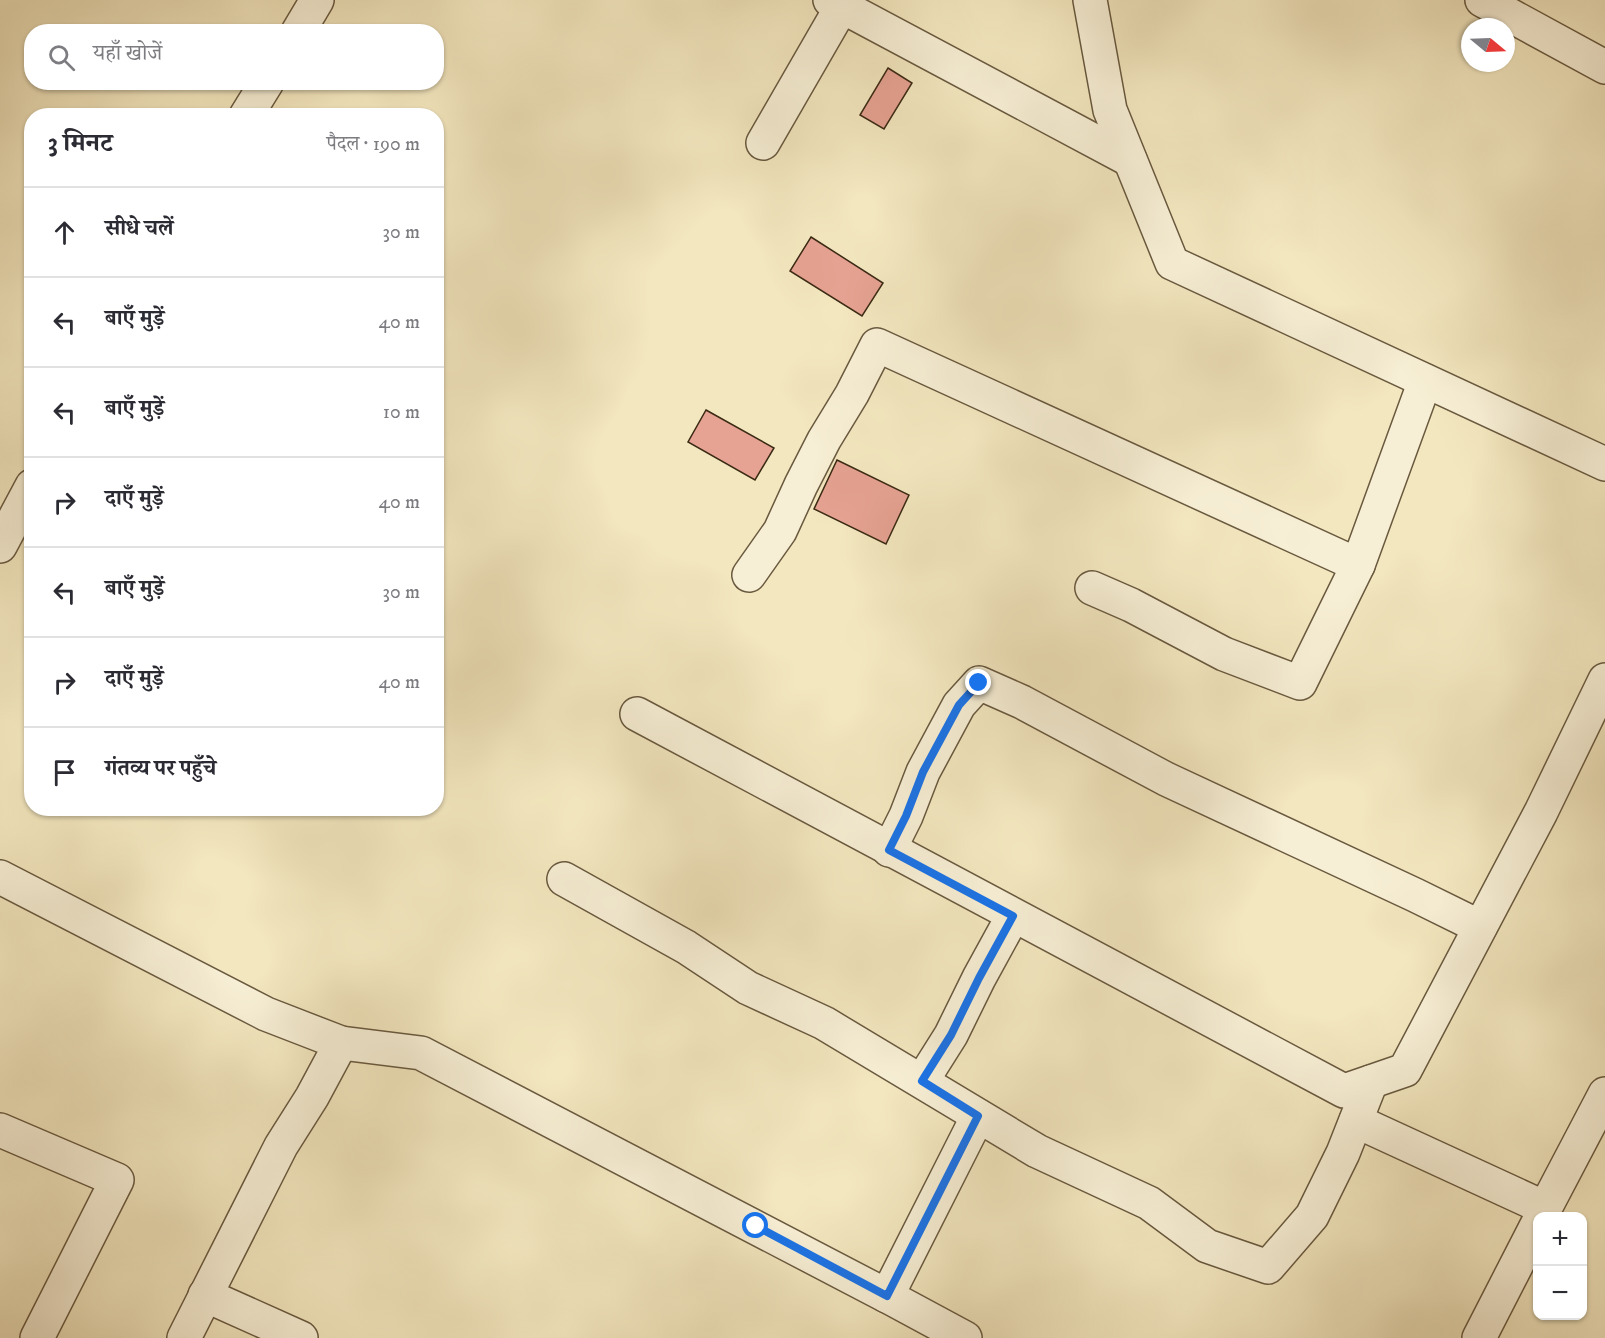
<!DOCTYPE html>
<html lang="hi">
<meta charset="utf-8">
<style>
:root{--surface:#fff;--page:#f7f7f7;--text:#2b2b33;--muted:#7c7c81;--line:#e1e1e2}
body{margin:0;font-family:"IM FELL DW Pica","Noto Serif Devanagari",serif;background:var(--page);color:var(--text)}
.controls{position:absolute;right:18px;bottom:18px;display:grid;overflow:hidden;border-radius:12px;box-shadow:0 2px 4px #0004}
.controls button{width:54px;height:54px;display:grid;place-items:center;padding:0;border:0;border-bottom:2px solid var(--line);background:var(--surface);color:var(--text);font:30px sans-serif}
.compass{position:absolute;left:1461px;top:18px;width:54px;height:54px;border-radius:50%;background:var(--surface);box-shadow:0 2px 4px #0004;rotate:109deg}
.stop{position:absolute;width:18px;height:18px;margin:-14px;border:4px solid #1a73e8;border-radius:50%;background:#fff}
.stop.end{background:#1a73e8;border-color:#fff;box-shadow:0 2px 6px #0008}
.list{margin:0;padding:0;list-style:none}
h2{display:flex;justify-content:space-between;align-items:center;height:78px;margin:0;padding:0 24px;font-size:26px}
h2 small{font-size:20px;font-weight:400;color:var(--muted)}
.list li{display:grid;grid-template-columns:39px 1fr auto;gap:18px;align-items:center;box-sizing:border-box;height:90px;padding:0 24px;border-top:2px solid var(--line)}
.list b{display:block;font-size:22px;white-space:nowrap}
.list em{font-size:20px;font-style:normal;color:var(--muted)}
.icon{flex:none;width:33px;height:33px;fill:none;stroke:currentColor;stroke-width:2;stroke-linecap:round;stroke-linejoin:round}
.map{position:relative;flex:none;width:1605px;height:1338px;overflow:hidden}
.search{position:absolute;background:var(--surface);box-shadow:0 2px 4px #0004;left:24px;top:24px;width:420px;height:66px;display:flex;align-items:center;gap:15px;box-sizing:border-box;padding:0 21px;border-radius:24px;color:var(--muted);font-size:22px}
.panel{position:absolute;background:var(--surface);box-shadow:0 2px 4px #0004;left:24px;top:108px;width:420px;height:708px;border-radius:24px}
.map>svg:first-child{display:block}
</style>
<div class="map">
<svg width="1605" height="1338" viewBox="0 0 1605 1338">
<rect width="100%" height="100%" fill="#f3e7bf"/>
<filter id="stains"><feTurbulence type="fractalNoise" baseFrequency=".00333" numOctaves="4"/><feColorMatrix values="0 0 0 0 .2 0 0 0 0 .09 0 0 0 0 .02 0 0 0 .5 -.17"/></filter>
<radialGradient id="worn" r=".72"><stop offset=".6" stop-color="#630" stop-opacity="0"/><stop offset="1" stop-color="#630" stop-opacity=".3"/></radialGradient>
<!-- building -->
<g fill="#e6a292" stroke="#3b2a14" stroke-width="1.5">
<polygon points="888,68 912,83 884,129 860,115"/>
<polygon points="811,237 883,283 862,316 790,271"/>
<polygon points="706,410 774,448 755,480 688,442"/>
<polygon points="837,460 909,495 886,544 814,509"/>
</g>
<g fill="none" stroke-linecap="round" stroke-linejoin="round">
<!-- minor casing -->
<g stroke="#69593f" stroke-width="36">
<g id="minor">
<polyline points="830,0 1130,160"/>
<polyline points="1090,0 1110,110 1172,263 1605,464"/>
<polyline points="1482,0 1605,67"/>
<polyline points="298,32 317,0"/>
<polyline points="246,116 267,82"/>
<polyline points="763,143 842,6"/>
<polyline points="0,546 32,486"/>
<polyline points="749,575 780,531 801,485 824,440 852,394 877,345 1358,565 1425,381"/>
<polyline points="1092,588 1131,605 1224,654 1300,683 1358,565"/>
<polyline points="637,714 1344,1091 1405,1070 1541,812 1605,680"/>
<polyline points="889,850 906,816 923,772 959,705 979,683 1022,702 1166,779 1415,895 1480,927"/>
<polyline points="0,877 266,1014 341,1043 312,1097 281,1146 184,1338"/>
<polyline points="564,879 686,947 748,988 824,1023 1037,1151 1149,1203 1207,1246 1268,1267 1312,1216 1343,1153 1371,1082"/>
<polyline points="341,1043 421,1053 887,1296 978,1116"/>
<polyline points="922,1081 951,1035 979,978 1013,916"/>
<polyline points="1356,1121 1545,1208"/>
<polyline points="0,1130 117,1180 37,1338"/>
<polyline points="1541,1216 1605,1094"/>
<polyline points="205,1295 301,1338"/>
<polyline points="887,1296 965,1338"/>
<polyline points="1479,1338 1538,1223"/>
</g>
</g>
<!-- minor -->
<use href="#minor" stroke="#f7efd5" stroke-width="33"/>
</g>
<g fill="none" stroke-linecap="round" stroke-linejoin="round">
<!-- route -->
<polyline stroke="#1a73e8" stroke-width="8" points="756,1226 887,1296 978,1116 922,1081 951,1035 979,978 1013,916 889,850 906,816 923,772 959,705 979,683"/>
</g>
<rect width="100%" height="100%" filter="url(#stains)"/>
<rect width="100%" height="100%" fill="url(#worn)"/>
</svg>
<div class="controls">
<button>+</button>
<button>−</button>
</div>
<svg class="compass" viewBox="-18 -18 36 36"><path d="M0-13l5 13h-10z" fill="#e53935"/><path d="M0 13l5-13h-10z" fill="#7c7c81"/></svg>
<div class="stop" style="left:756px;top:1226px"></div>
<div class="stop end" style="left:979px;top:683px"></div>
<div class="search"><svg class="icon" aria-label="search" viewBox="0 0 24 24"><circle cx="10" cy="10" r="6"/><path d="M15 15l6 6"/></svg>यहाँ खोजें</div>
<section class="panel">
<h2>3 मिनट<small>पैदल · 190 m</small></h2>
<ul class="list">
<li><svg class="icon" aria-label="ahead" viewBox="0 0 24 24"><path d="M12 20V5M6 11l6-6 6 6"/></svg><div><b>सीधे चलें</b></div><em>30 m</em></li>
<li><svg class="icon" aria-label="left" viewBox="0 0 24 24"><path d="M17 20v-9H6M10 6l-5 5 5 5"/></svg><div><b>बाएँ मुड़ें</b></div><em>40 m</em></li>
<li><svg class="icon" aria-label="left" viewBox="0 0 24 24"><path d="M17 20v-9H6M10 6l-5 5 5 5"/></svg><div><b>बाएँ मुड़ें</b></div><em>10 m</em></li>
<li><svg class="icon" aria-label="right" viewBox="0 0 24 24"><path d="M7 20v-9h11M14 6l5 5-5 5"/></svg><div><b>दाएँ मुड़ें</b></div><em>40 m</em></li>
<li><svg class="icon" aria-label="left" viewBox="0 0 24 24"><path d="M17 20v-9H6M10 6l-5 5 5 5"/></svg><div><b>बाएँ मुड़ें</b></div><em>30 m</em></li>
<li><svg class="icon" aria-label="right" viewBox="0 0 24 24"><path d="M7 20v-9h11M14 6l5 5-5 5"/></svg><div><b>दाएँ मुड़ें</b></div><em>40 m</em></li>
<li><svg class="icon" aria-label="arrive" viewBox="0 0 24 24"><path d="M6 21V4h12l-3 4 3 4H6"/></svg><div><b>गंतव्य पर पहुँचे</b></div></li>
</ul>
</section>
</div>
